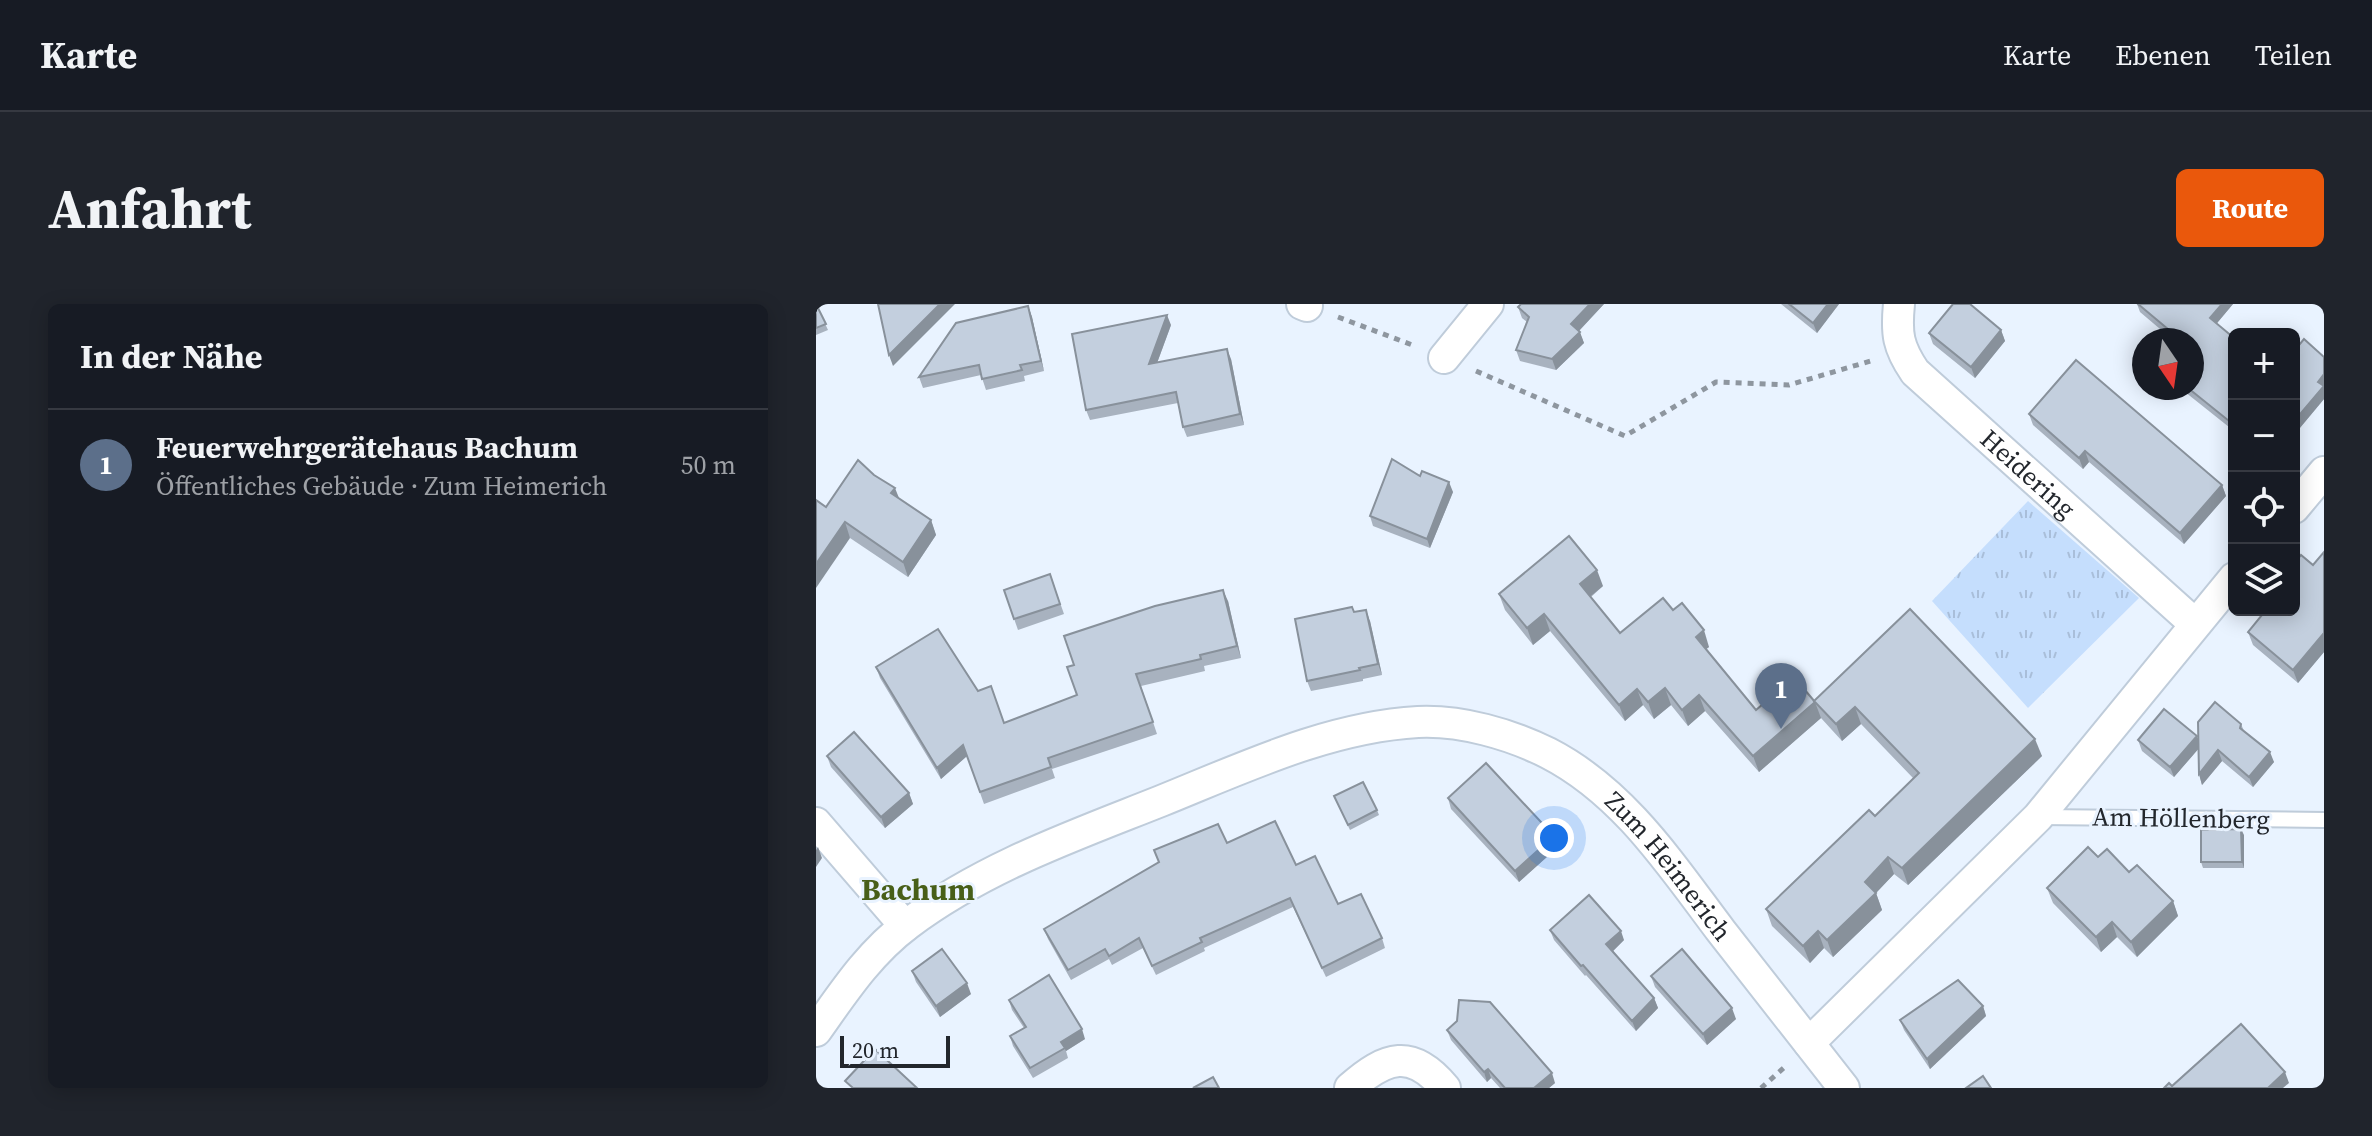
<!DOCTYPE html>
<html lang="de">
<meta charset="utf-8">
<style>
:root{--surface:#171b24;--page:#20242c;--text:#f1f3f6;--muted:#9ea1a6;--line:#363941;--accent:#ea580c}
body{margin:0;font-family:"Source Serif 4",serif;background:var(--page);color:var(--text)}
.controls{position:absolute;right:24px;top:24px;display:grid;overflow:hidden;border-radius:12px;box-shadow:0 4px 20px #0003}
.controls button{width:72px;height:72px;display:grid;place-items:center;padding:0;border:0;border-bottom:2px solid var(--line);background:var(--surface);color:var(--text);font:40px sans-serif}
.compass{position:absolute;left:1316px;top:24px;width:72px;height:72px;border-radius:50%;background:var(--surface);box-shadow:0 4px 20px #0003;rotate:167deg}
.scale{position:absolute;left:24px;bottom:20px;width:110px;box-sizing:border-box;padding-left:8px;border:4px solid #22262c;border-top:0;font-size:22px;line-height:28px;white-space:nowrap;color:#22262c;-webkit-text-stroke:6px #e9f3ff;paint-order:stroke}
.you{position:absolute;left:738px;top:534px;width:28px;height:28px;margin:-20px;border:6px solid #fff;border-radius:50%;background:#1a73e8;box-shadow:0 0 0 12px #1a73e833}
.badge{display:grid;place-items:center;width:52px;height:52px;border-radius:50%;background:var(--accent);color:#fff;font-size:26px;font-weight:700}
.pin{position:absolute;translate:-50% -66px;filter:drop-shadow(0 2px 4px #0008)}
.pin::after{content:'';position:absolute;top:42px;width:28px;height:24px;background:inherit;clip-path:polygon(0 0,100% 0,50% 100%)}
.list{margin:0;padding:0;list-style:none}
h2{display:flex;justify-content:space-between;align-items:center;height:104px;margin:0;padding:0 32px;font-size:34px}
h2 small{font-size:26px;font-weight:400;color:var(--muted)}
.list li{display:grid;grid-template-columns:52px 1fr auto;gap:24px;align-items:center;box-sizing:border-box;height:112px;padding:0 32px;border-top:2px solid var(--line)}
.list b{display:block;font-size:30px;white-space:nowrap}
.list p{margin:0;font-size:26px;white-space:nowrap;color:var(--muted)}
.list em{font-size:26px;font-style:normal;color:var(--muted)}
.icon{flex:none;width:44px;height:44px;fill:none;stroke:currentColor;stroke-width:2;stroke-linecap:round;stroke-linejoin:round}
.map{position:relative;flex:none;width:1508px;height:784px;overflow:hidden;border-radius:12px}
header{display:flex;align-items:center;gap:48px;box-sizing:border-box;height:112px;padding:0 40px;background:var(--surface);border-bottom:2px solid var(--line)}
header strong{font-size:38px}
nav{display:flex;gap:44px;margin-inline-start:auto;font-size:28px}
.intro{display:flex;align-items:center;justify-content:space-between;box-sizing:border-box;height:192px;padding:0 48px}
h1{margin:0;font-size:56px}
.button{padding:20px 36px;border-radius:12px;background:var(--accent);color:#fff;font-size:28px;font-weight:700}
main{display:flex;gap:48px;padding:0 48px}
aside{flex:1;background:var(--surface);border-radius:12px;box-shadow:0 4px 20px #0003}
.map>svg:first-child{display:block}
</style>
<header>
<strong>Karte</strong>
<nav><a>Karte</a><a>Ebenen</a><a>Teilen</a></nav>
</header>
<div class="intro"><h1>Anfahrt</h1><a class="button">Route</a></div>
<main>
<aside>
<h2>In der Nähe<small></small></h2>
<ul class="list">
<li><span class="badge" style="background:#5c6f8a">1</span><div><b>Feuerwehrgerätehaus Bachum</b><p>Öffentliches Gebäude · Zum Heimerich</p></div><em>50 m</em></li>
</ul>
</aside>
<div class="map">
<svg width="1508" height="784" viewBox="0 0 1508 784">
<defs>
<pattern id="grass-tufts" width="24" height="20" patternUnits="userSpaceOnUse" patternTransform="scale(2)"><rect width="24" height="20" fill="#c5defd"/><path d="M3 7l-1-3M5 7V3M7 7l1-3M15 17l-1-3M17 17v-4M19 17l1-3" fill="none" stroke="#a9bed9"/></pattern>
</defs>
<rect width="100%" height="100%" fill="#e9f3ff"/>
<!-- grass -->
<polygon fill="url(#grass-tufts)" points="1212,197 1323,294 1212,404 1116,297"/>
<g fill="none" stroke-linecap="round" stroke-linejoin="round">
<!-- service casing -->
<g stroke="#bfccda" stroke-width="18">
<polyline id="service" points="1223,513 1508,516"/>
</g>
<!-- minor casing -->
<g stroke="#bfccda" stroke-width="34">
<g id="minor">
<polyline points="486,0 491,2"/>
<path id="s1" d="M1083,0C1080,30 1082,43 1099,68L1379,320"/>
<polyline points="628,54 672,0"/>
<polyline points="1478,204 1508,168"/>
<polyline points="0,519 89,622"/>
<path id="s2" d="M0,727C27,689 53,649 92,620C168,563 257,532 345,497C427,464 512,423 602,418C645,416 694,430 732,449C808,488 855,561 905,627C946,680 987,731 1028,784"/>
<polyline points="993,739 1222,513 1418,274"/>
<path d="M534,784C570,752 596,744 629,784"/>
</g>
</g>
<!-- path -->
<g stroke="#8e969f" stroke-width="5" stroke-dasharray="6 6" stroke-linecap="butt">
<polyline points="522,13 599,42"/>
<polyline points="660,67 809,132 900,78 973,81 1058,56"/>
<polyline points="945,784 971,761"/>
</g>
<!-- service -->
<use href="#service" stroke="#fff" stroke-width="14"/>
<!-- minor -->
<use href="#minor" stroke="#fff" stroke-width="30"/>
</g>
<!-- wall -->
<g fill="#a8b2bf">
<polygon points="0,0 12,26 0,31"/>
<polygon points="705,0 788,0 763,27 768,39 740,66 704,57 700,46 711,18 706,14 702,3"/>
<polygon points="965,0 1023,0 1001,29"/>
<polygon points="1321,0 1417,0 1400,20 1418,34 1418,127 1364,84 1376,84 1376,36 1357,36 1324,8"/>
<polygon points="212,2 216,13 228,67 208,72 209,77 170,86 165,71 107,84 103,73"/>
<polygon points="355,21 341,59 415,55 428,121 371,133 367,123 362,99 274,116 270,106"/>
<polygon points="1185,26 1189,37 1159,74 1117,40 1113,29"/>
<polygon points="1478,47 1508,53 1508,95 1483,125 1478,120"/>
<polygon points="1213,110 1406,181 1410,192 1368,240 1273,158 1267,165 1217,121"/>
<polygon points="604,172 637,188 614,244 557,222 554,212"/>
<polygon points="83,195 115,216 120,231 92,273 34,234 10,203"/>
<polygon points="1508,248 1508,348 1482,379 1437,341 1432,328 1497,261"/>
<polygon points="234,270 248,310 202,326 188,286"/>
<polygon points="787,282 775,293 804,329 857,306 893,343 890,345 940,406 999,398 1094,305 1226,452 1092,581 1078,570 1060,589 1066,606 1017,653 1008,644 994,659 956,622 950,605 1059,512 1097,474 1045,420 1026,437 1005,414 943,468 889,407 872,422 855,401 838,415 827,401 809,417 734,327 717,341 689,306 683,290"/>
<polygon points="412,297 425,354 388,362 389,367 325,382 341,430 236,465 239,474 168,500 151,452 125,475 64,374 60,363 162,387 188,419 261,391"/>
<polygon points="538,308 554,317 566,371 547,375 547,377 495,387 491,377"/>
<polygon points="1425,420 1428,427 1458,458 1437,483 1406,457 1386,481 1383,470 1382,445 1358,473 1326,447 1322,436 1382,436"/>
<polygon points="11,452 93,489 97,500 69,524 15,463"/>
<polygon points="518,492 561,506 563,511 534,526"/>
<polygon points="632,494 738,532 742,543 703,578 635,505"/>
<polygon points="1428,531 1428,564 1387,564 1385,558"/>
<polygon points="411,539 480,561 522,600 566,634 569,644 510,673 477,603 388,644 389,647 340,671 327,644 296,661 293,655 255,676 232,635 228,625"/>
<polygon points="1282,553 1313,568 1357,597 1362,612 1321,653 1301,633 1285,648 1237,599 1231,584"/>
<polygon points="734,626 808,636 797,647 838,694 842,704 820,727 770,671 769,672 738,636"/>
<polygon points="96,667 155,690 124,713 100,678"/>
<polygon points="835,672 920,715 891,741 839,683"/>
<polygon points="193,696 269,735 250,747 252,754 217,774 197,742 194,732 208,724 196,706"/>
<polygon points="1167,702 1170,712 1114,765 1088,726 1084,716"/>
<polygon points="631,726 739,779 733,784 684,784 675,774 671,778 635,736"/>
</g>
<!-- shaded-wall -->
<g fill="#88919b">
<polygon points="124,0 139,0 77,62 73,51"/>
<polygon points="774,0 788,0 759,31 755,20"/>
<polygon points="1012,0 1023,0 1001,29 997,19"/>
<polygon points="1406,0 1417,0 1397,24 1394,14"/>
<polygon points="212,2 216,13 228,67 225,57"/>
<polygon points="351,11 355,21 337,70 333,60"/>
<polygon points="1185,26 1189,37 1159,74 1155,63"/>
<polygon points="764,28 768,39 740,66 736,55"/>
<polygon points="411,45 415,55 428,121 424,110"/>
<polygon points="1508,70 1508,95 1483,125 1480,115 1502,78"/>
<polygon points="1269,147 1273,158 1267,165 1263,154"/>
<polygon points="633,178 637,188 614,244 611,235"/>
<polygon points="1406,181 1410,192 1368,240 1364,229"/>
<polygon points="79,184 85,199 75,189"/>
<polygon points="115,216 120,231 92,273 87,258"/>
<polygon points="29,218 34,234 0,284 0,260"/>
<polygon points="781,266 787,282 770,296 764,280"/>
<polygon points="407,286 412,297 425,354 421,342"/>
<polygon points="550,306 554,317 566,371 562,360"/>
<polygon points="728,310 734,327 717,341 711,324"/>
<polygon points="888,326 893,343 885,349 880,333"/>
<polygon points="1508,329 1508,348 1482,379 1477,366"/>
<polygon points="849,384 855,401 838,415 832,398"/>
<polygon points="821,385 827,401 809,417 803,401"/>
<polygon points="883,391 889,407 872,422 866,406"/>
<polygon points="999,398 1005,414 943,468 937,452"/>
<polygon points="1039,403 1045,420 1026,437 1020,420"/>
<polygon points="1381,432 1385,442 1358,473 1354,463"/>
<polygon points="1219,435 1226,452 1092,581 1086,564"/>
<polygon points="147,441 151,452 125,475 121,464"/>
<polygon points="1402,446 1406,457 1386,481 1383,470"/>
<polygon points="1454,448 1458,458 1437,483 1433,473"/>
<polygon points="93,489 97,500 69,524 65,513"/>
<polygon points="1425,525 1428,531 1428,564 1426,558"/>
<polygon points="738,532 742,543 703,578 699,567"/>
<polygon points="2,543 6,554 0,563 0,546"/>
<polygon points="1072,553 1078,570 1060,589 1066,606 1017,653 1011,636 1049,578"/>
<polygon points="1357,597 1362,612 1321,653 1315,638"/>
<polygon points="1296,618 1301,633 1285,648 1280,633"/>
<polygon points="805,627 808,636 794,650 790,640"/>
<polygon points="1002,627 1008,644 994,659 987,642"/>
<polygon points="151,679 155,690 124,713 120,702"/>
<polygon points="838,694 842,704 820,727 816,717"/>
<polygon points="1167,702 1170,712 1114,765 1111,755"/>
<polygon points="916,704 920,715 891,741 887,730"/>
<polygon points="266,725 269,735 250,747 245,738"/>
<polygon points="672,765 675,774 671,778 668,768"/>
<polygon points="1469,768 1473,779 1467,784 1451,784"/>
<polygon points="736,769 739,779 733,784 718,784"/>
</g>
<!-- building -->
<g fill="#c3cfde" stroke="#88919b" stroke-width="2">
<polygon points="0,0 10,20 0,24"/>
<polygon points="62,0 124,0 73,51"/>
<polygon points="705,0 774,0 755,20 764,28 736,55 700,46 713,13 702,3"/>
<polygon points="973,0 1012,0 997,19"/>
<polygon points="1137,0 1154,0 1185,26 1155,63 1113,29"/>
<polygon points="1322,0 1406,0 1394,14 1418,34 1418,121 1372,84 1376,84 1376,36 1365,36"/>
<polygon points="212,2 225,57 204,61 206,66 166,75 163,61 103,73 140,19"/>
<polygon points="351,11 333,60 411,45 424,110 367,123 360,88 270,106 256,30"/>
<polygon points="1488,35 1508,53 1508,70 1502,78 1508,82 1480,115 1478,114 1478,47"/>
<polygon points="1260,56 1406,181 1364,229 1269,147 1263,154 1213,110"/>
<polygon points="576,155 604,172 606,167 633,178 611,235 554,212"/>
<polygon points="42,156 58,171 79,184 75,189 115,216 87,258 29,218 0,260 0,196 10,203"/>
<polygon points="753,232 781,266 764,280 804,329 847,294 857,306 866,299 888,326 880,333 940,406 978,373 999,398 937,452 883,391 866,406 849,384 832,398 821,385 803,401 728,310 711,324 683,290"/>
<polygon points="1508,248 1508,329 1477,366 1432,328 1450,306 1478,306 1478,260 1485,251 1497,261"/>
<polygon points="234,270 244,300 198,315 188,286"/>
<polygon points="407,286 421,342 384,351 385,355 320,370 337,418 232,454 235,463 164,488 147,441 121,464 60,363 122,325 162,387 175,382 188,419 261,391 251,363 258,361 248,332 339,302"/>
<polygon points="536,303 538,308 550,306 562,360 543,364 544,366 491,377 479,315"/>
<polygon points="1094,305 1219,435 1086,564 1072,553 1049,578 1060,589 1011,636 1002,627 987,642 950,605 1053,506 1059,512 1103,469 1039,403 1020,420 998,397"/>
<polygon points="1399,398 1425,420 1424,424 1454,448 1433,473 1402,446 1383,470 1382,418"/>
<polygon points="1348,405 1381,432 1354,463 1322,436"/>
<polygon points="38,428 93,489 65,513 11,452"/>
<polygon points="670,459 738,532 699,567 632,494"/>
<polygon points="547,478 561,506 532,521 518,492"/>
<polygon points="459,517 480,561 499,552 522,600 545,590 566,634 506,664 474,594 384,634 386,638 336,662 323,634 293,652 289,645 252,666 228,625 343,558 338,546 402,520 411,539"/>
<polygon points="1425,525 1426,558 1385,558 1385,526"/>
<polygon points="1272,543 1282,553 1291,545 1313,568 1321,561 1357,597 1315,638 1296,618 1280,633 1231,584"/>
<polygon points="773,591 805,627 790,640 838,694 816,717 767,661 765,662 734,626"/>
<polygon points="126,645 151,679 120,702 96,667"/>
<polygon points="866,645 916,704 887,730 835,672"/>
<polygon points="233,671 266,725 245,738 249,744 214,764 194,732 210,723 193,696"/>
<polygon points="1142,676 1167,702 1111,755 1084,716"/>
<polygon points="643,696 674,698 736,769 718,784 689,784 672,765 668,768 631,726 641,717"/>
<polygon points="1425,720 1469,768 1452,784 1348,784 1353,779 1356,782"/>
<polygon points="59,745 101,784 37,784 29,777"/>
<polygon points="1167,772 1175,784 1150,784"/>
<polygon points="397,773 403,784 377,784"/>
</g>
<g text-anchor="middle" stroke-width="6" stroke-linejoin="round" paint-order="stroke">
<!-- street labels -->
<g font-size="26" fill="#22262c" stroke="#e9f3ff">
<text dy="9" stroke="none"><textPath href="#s1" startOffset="224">Heidering</textPath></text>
<text transform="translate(1365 514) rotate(1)" y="9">Am Höllenberg</text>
<text dy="9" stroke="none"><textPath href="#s2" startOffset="996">Zum Heimerich</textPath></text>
</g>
<!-- quarter labels -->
<g font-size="30" font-weight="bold" fill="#485f18" stroke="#e9f3ff">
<text x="102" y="596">Bachum</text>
</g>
</g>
</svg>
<div class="controls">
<button>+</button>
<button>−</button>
<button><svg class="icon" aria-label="locate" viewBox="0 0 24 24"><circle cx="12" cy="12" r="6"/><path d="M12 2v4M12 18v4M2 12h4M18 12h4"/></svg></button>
<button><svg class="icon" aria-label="layers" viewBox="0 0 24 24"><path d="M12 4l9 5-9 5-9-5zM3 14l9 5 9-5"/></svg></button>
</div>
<svg class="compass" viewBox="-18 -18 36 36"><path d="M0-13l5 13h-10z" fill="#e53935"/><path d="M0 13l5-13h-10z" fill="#9ea1a6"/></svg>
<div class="scale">20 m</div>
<div class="you"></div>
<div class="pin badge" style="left:965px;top:425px;background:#5c6f8a">1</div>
</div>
</main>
